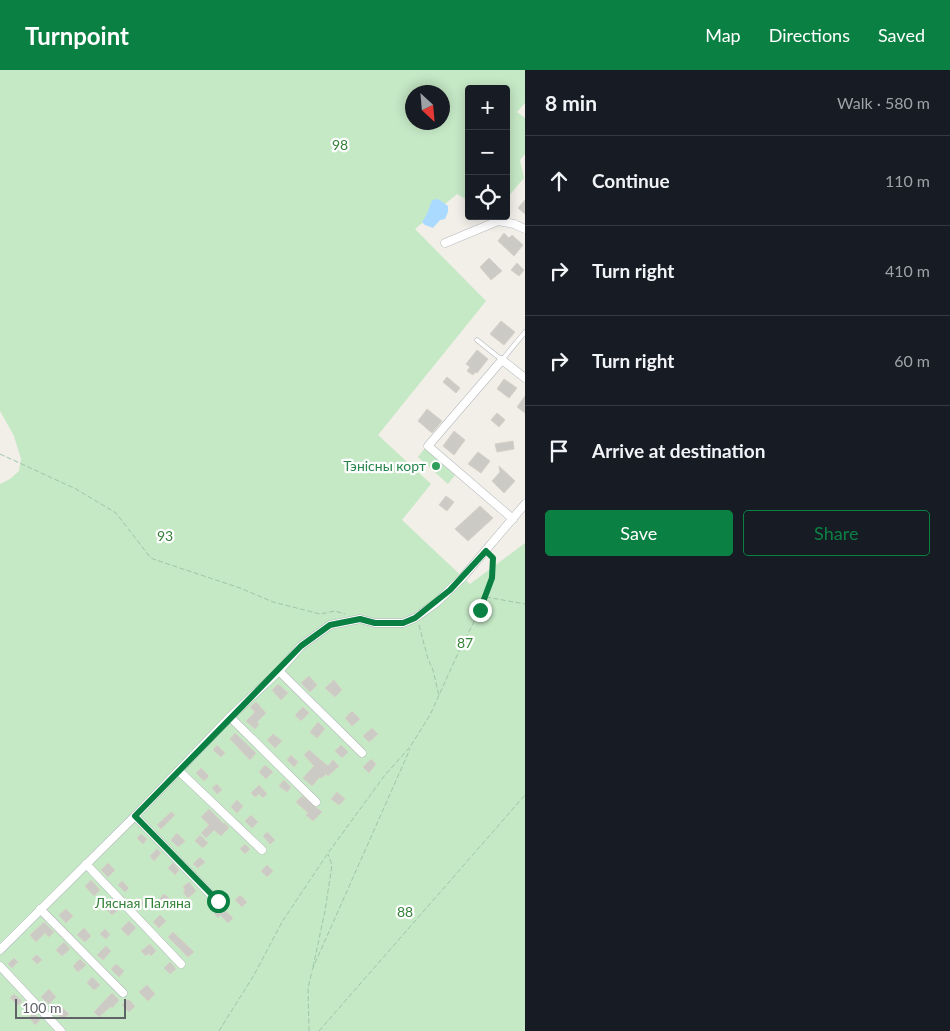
<!DOCTYPE html>
<meta charset="utf-8">
<style>
:root{--surface:#171b24;--page:#242831;--text:#f1f3f6;--muted:#9ea1a6;--line:#363941;--accent:#0b8043}
body{margin:0;font-family:Lato,sans-serif;background:var(--page);color:var(--text)}
.controls{position:absolute;right:15px;top:15px;display:grid;overflow:hidden;border-radius:5px;box-shadow:0 2px 12px #0003}
.controls button{width:45px;height:45px;display:grid;place-items:center;padding:0;border:0;border-bottom:1px solid var(--line);background:var(--surface);color:var(--text);font:25px sans-serif}
.compass{position:absolute;left:405px;top:15px;width:45px;height:45px;border-radius:50%;background:var(--surface);box-shadow:0 2px 12px #0003;rotate:154deg}
.scale{position:absolute;left:15px;bottom:12px;width:111px;box-sizing:border-box;padding-left:5px;border:2px solid #5f6368;border-top:0;font-size:14px;line-height:18px;white-space:nowrap;color:#5f6368;-webkit-text-stroke:4px #fff;paint-order:stroke}
.stop{position:absolute;width:15px;height:15px;margin:-11px;border:4px solid #0b8043;border-radius:50%;background:#fff}
.stop.end{background:#0b8043;border-color:#fff;box-shadow:0 1px 5px #0008}
.list{margin:0;padding:0;list-style:none}
h2{display:flex;justify-content:space-between;align-items:center;height:65px;margin:0;padding:0 20px;font-size:21px}
h2 small{font-size:16px;font-weight:400;color:var(--muted)}
.list li{display:grid;grid-template-columns:32px 1fr auto;gap:15px;align-items:center;box-sizing:border-box;height:90px;padding:0 20px;border-top:1px solid var(--line)}
.list b{display:block;font-size:19px;white-space:nowrap}
.list em{font-size:16px;font-style:normal;color:var(--muted)}
.actions{display:flex;gap:10px;padding:15px 20px}
.actions a{flex:1;padding:11px 0;border:1px solid var(--accent);border-radius:5px;text-align:center;font-size:18px;color:var(--accent)}
.actions .main{background:var(--accent);color:#fff}
.icon{flex:none;width:28px;height:28px;fill:none;stroke:currentColor;stroke-width:2;stroke-linecap:round;stroke-linejoin:round}
.map{position:relative;flex:none;width:525px;height:961px;overflow:hidden}
header{display:flex;align-items:center;gap:30px;box-sizing:border-box;height:70px;padding:0 25px;background:var(--accent);color:#fff}
header strong{font-size:24px}
nav{display:flex;gap:28px;margin-inline-start:auto;font-size:18px}
main{display:flex}
aside{flex:1;background:var(--surface)}
.map>svg:first-child{display:block}
</style>
<header>
<strong>Turnpoint</strong>
<nav><a>Map</a><a>Directions</a><a>Saved</a></nav>
</header>
<main>
<div class="map">
<svg width="525" height="961" viewBox="0 0 525 961">
<rect width="100%" height="100%" fill="#f1efe8"/>
<!-- green -->
<g fill="#c5e8c5" fill-rule="evenodd">
<path d="M0,0H525V33L517,42L525,48V84L520,90L524,108L506,129V19H469V131L457,124L415,159L486,231L378,365L431,414L402,450L470,514L525,473V961H0V414L10,409L19,401L21,389L14,366L0,341ZM412,22H442V52H412Z"/>
<polygon points="425,378 455,405 448,414 418,387"/>
</g>
<!-- water -->
<polygon fill="#aadaff" points="438,129 448,136 448,142 445,149 440,150 433,158 425,155 422,152 427,144 432,130"/>
<!-- building -->
<g fill="#cccac5" stroke="#d6d1c6">
<polygon points="525,130 525,144 518,138"/>
<polygon points="504,163 509,168 512,165 523,175 514,186 498,171"/>
<polygon points="489,188 502,201 491,210 480,197"/>
<polygon points="517,193 524,200 519,206 511,200"/>
<polygon points="501,251 515,262 504,275 490,264"/>
<polygon points="477,280 488,289 477,303 475,302 473,305 467,301 470,297 466,294"/>
<polygon points="447,307 460,318 456,323 443,312"/>
<polygon points="504,309 517,318 509,328 497,319"/>
<polygon points="525,326 525,343 517,337"/>
<polygon points="427,339 442,351 432,363 418,351"/>
<polygon points="497,343 505,350 499,357 491,350"/>
<polygon points="454,361 465,370 454,385 443,376"/>
<polygon points="513,371 514,379 497,382 495,374"/>
<polygon points="478,382 490,391 481,403 468,394"/>
<polygon points="499,396 515,411 504,423 492,411 500,402"/>
<polygon points="446,426 454,432 447,441 439,435"/>
<polygon points="480,436 493,448 468,471 455,459"/>
<polygon points="309,606 317,615 310,622 301,613"/>
<polygon points="334,610 342,620 335,627 325,618"/>
<polygon points="278,614 288,623 281,630 272,620"/>
<polygon points="256,632 266,643 257,652 259,654 255,659 246,651 255,642 250,637"/>
<polygon points="303,637 309,643 301,651 295,645"/>
<polygon points="352,641 360,649 352,656 345,648"/>
<polygon points="318,652 325,659 317,668 310,662"/>
<polygon points="372,658 378,664 369,672 363,666"/>
<polygon points="235,663 256,683 250,690 230,669"/>
<polygon points="273,664 282,671 275,678 267,670"/>
<polygon points="217,675 225,683 221,687 213,680"/>
<polygon points="341,675 348,682 342,688 335,681"/>
<polygon points="309,680 328,696 333,690 339,696 328,706 326,704 322,708 320,707 312,716 303,708 314,696 304,685"/>
<polygon points="291,685 298,692 294,697 287,690"/>
<polygon points="371,689 376,694 369,703 363,697"/>
<polygon points="265,695 273,702 266,709 259,702"/>
<polygon points="201,698 209,706 204,711 196,703"/>
<polygon points="284,710 291,717 287,722 279,716"/>
<polygon points="217,714 222,720 217,724 212,718"/>
<polygon points="259,715 267,724 263,728 259,724 255,727 251,723"/>
<polygon points="337,722 345,729 339,735 331,729"/>
<polygon points="302,726 322,742 313,751 306,745 308,743 296,732"/>
<polygon points="237,730 243,736 237,743 231,737"/>
<polygon points="209,739 224,754 225,753 229,758 221,766 214,760 206,768 201,763 209,755 201,747"/>
<polygon points="171,742 175,745 161,759 157,755"/>
<polygon points="251,745 258,752 252,758 245,751"/>
<polygon points="267,762 275,770 270,774 263,766"/>
<polygon points="177,763 185,771 178,777 171,770"/>
<polygon points="141,764 147,769 143,774 137,768"/>
<polygon points="200,765 208,773 203,778 195,771"/>
<polygon points="245,774 250,779 245,784 240,779"/>
<polygon points="157,779 161,783 154,791 150,786"/>
<polygon points="200,787 205,792 198,798 193,794"/>
<polygon points="108,793 115,800 108,807 101,800"/>
<polygon points="173,793 179,800 175,805 168,798"/>
<polygon points="267,795 273,801 267,807 261,801"/>
<polygon points="91,810 100,820 94,826 85,816"/>
<polygon points="122,811 129,818 125,822 118,815"/>
<polygon points="189,812 196,821 188,828 183,822 185,820 183,817"/>
<polygon points="164,824 169,828 158,840 154,835"/>
<polygon points="240,825 247,832 242,837 235,830"/>
<polygon points="139,828 144,833 140,838 134,832"/>
<polygon points="111,833 118,840 112,845 105,838"/>
<polygon points="221,837 233,848 228,853 220,845 218,848 214,843"/>
<polygon points="66,839 73,846 66,853 59,845"/>
<polygon points="160,845 166,851 159,858 153,852"/>
<polygon points="129,851 136,858 128,866 121,859"/>
<polygon points="44,852 54,862 49,867 45,863 36,872 30,865"/>
<polygon points="84,858 91,866 85,872 77,865"/>
<polygon points="105,859 110,865 106,869 100,864"/>
<polygon points="173,862 194,882 188,887 168,867"/>
<polygon points="64,872 70,879 62,886 56,880"/>
<polygon points="150,874 156,881 151,886 149,883 146,886 141,881"/>
<polygon points="106,876 111,881 103,890 97,885"/>
<polygon points="37,885 42,890 37,894 32,889"/>
<polygon points="14,888 18,892 12,898 8,894"/>
<polygon points="80,889 86,895 78,902 73,896"/>
<polygon points="170,892 176,899 170,904 164,898"/>
<polygon points="116,894 124,901 119,907 111,899"/>
<polygon points="92,907 100,915 94,920 87,913"/>
<polygon points="147,915 155,924 148,931 139,922"/>
<polygon points="49,919 56,927 49,934 41,927"/>
<polygon points="112,923 119,930 112,938 111,936 99,947 94,942"/>
<polygon points="14,924 22,931 18,935 10,928"/>
<polygon points="128,929 135,936 129,942 122,935"/>
<polygon points="63,938 69,944 63,949 57,944"/>
<polygon points="34,943 40,950 35,955 29,947"/>
</g>
<g fill="none" stroke-linecap="round" stroke-linejoin="round">
<!-- lane casing -->
<g stroke="#b5b8bc" stroke-width="5">
<polyline id="lane" points="477,270 502,290 525,262"/>
</g>
<!-- street casing -->
<g stroke="#b5b8bc" stroke-width="9">
<g id="street">
<polyline points="445,173 498,151 514,154 525,159"/>
<polyline points="513,449 428,376 502,290 525,308"/>
<polyline points="279,601 362,683"/>
<polyline points="230,647 316,732"/>
<polyline points="179,701 262,780"/>
<polyline points="135,746 217,831"/>
<polyline points="86,794 181,894"/>
<polyline points="40,839 123,923"/>
<polyline points="0,880 135,746 230,647 279,601 301,576 330,555 360,549 375,553 403,553 415,548 436,533 463,507 525,434"/>
<polyline points="0,896 61,961"/>
</g>
</g>
<!-- path -->
<g stroke="#9cc7a9" stroke-width="1" stroke-dasharray="5 2.5" stroke-linecap="butt">
<polyline points="0,384 76,419 116,443 150,487 153,489 240,518 273,532 320,544 335,541 345,544"/>
<polyline points="486,527 525,534"/>
<polyline points="419,555 428,589 433,600 439,626"/>
<polyline points="313,897 325,841 332,795 328,784"/>
<polyline points="312,900 410,679"/>
<polyline points="219,961 254,905 282,852 328,783 385,705 410,677 430,645 460,579 480,540 492,508 493,489 491,486"/>
<polyline points="309,961 308,918 312,901"/>
<polyline points="319,961 525,725"/>
</g>
<!-- lane -->
<use href="#lane" stroke="#fff" stroke-width="4"/>
<!-- street -->
<use href="#street" stroke="#fff" stroke-width="8"/>
</g>
<g fill="none" stroke-linecap="round" stroke-linejoin="round">
<!-- route -->
<polyline stroke="#0b8043" stroke-width="6" points="218,831 135,746 301,576 330,555 360,549 375,553 403,553 415,548 450,520 486,481 493,488 492,508 480,540"/>
</g>
<!-- markers -->
<circle fill="#2e9e5b" stroke="#fff" stroke-width="2" cx="436" cy="396" r="5"/>
<g text-anchor="middle" stroke-width="4.5" stroke-linejoin="round" paint-order="stroke">
<!-- park labels -->
<g font-size="14" fill="#348238" stroke="#fff">
<text x="340" y="80">98</text>
<text x="165" y="471">93</text>
<text x="465" y="578">87</text>
<text x="143" y="838">Лясная Паляна</text>
<text x="405" y="847">88</text>
</g>
<!-- leisure labels -->
<g font-size="14" fill="#27864d" stroke="#fff" text-anchor="end">
<text x="426" y="401">Тэнісны корт</text>
</g>
</g>
</svg>
<div class="controls">
<button>+</button>
<button>−</button>
<button><svg class="icon" aria-label="locate" viewBox="0 0 24 24"><circle cx="12" cy="12" r="6"/><path d="M12 2v4M12 18v4M2 12h4M18 12h4"/></svg></button>
</div>
<svg class="compass" viewBox="-18 -18 36 36"><path d="M0-13l5 13h-10z" fill="#e53935"/><path d="M0 13l5-13h-10z" fill="#9ea1a6"/></svg>
<div class="scale">100 m</div>
<div class="stop" style="left:218px;top:831px"></div>
<div class="stop end" style="left:480px;top:540px"></div>
</div>
<aside>
<h2>8 min<small>Walk · 580 m</small></h2>
<ul class="list">
<li><svg class="icon" aria-label="ahead" viewBox="0 0 24 24"><path d="M12 20V5M6 11l6-6 6 6"/></svg><div><b>Continue</b></div><em>110 m</em></li>
<li><svg class="icon" aria-label="right" viewBox="0 0 24 24"><path d="M7 20v-9h11M14 6l5 5-5 5"/></svg><div><b>Turn right</b></div><em>410 m</em></li>
<li><svg class="icon" aria-label="right" viewBox="0 0 24 24"><path d="M7 20v-9h11M14 6l5 5-5 5"/></svg><div><b>Turn right</b></div><em>60 m</em></li>
<li><svg class="icon" aria-label="arrive" viewBox="0 0 24 24"><path d="M6 21V4h12l-3 4 3 4H6"/></svg><div><b>Arrive at destination</b></div></li>
</ul>
<div class="actions"><a class="main">Save</a><a>Share</a></div>
</aside>
</main>
